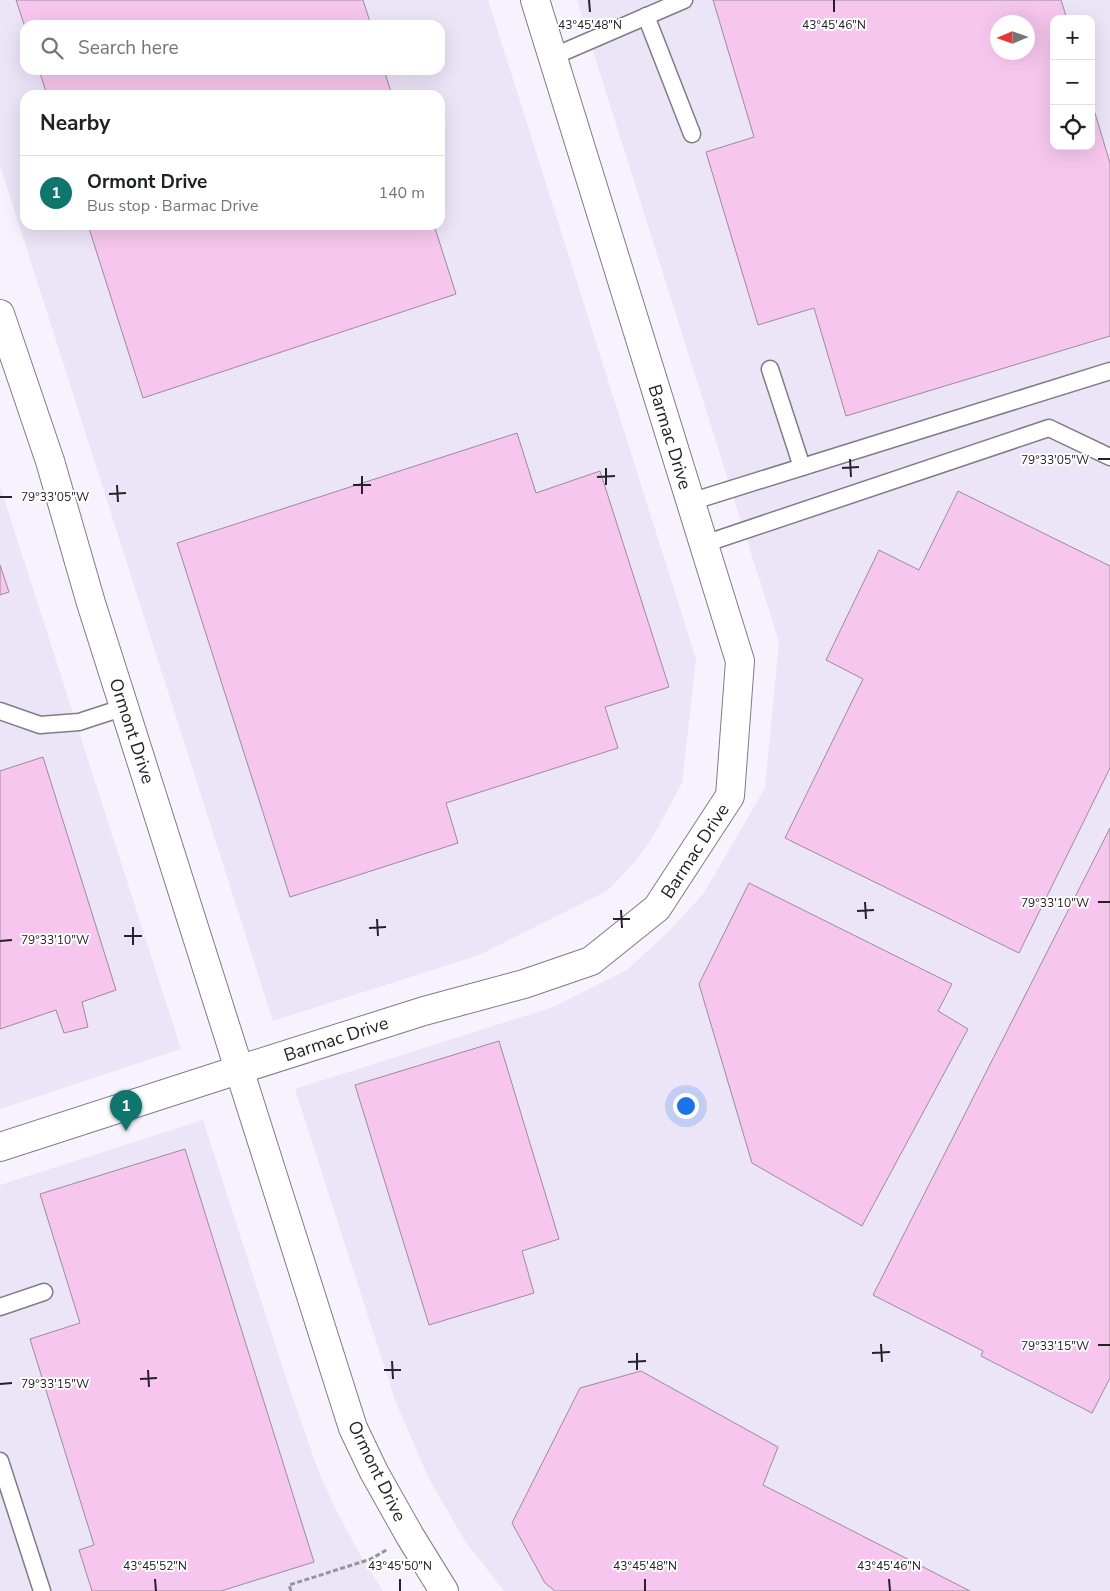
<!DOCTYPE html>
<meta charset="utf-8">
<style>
:root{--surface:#fff;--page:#f6f6f6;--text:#202124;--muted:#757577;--line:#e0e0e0;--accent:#0f766e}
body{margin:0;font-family:"Nunito Sans",sans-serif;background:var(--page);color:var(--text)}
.controls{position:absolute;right:15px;top:15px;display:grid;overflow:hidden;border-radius:10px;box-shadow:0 5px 20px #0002}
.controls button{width:45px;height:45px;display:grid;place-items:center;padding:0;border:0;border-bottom:1px solid var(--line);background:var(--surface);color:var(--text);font:25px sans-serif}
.compass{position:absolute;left:990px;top:15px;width:45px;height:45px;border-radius:50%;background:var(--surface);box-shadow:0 5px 20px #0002;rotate:268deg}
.you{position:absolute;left:685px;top:1105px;width:18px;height:18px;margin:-12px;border:4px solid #fff;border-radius:50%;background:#1a73e8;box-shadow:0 0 0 8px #1a73e833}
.badge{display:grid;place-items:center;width:32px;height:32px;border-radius:50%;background:var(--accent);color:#fff;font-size:16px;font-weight:700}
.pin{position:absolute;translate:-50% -41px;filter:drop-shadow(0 1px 2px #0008)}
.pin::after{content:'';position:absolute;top:26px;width:18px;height:15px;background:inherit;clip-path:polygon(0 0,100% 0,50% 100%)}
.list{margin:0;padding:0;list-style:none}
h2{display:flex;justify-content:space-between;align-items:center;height:65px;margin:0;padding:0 20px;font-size:21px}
h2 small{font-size:16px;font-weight:400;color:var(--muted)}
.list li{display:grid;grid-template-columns:32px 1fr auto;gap:15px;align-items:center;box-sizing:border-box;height:75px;padding:0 20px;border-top:1px solid var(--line)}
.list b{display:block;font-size:19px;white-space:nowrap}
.list p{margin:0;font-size:16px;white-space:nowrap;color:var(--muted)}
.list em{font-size:16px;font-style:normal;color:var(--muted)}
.icon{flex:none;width:28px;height:28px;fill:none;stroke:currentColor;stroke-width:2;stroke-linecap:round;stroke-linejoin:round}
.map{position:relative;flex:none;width:1110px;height:1591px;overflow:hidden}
.search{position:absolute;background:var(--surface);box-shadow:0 5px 20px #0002;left:20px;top:20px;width:425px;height:55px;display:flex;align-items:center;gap:12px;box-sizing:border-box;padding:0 18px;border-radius:15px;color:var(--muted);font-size:19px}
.panel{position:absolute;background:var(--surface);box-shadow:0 5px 20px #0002;left:20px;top:90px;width:425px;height:140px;border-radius:15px}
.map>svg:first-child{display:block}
</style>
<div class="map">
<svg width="1110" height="1591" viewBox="0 0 1110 1591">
<rect width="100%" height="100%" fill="#f7f2fe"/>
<!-- built -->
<g fill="#ece4f7" fill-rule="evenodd">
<path d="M0,0H488L696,659L682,783L651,840L633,864L607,891L479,955L273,1021L0,165ZM25,25H440V70H25ZM25,95H440V225H25Z"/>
<path d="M577,0H1110V1591H504L465,1541L429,1479L395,1400L295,1089L553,1007L627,970L670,930L704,893L765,788L779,642ZM1054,19H1091V146H1054ZM998,22H1028V52H998Z"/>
<polygon points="0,486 181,1049 0,1109"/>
<polygon points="203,1120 286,1378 318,1470 336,1510 363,1560 383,1591 0,1591 0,1185"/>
</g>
<!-- building -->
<g fill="#f7c6ee" stroke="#988e96" fill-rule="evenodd">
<polygon points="16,0 363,0 371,25 25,25 25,27"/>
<path d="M713,0H1061L1067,19H1054V146H1091V100L1110,163V336L846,416L814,308L758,325L706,152L754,137ZM998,22H1028V52H998Z"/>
<polygon points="39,70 384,70 392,95 47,95"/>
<polygon points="88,225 434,225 456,294 143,398"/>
<polygon points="517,433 536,493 600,471 669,687 605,707 618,748 446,803 458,843 290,897 177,543"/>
<polygon points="958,491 1110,566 1110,768 1019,953 785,838 863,679 826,660 879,550 919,570"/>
<polygon points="0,565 9,592 0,595"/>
<polygon points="43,757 116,990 82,1002 88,1027 64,1033 56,1010 0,1029 0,771"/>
<polygon points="1110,828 1110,1378 1092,1413 981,1356 983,1351 873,1295"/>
<polygon points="749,883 952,984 938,1011 968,1029 862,1226 752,1163 699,984"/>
<polygon points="499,1041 559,1239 522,1251 534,1293 429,1325 355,1085"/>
<polygon points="185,1149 314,1562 221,1591 92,1591 79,1550 94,1545 30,1339 80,1323 40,1194"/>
<polygon points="641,1371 778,1447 763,1485 970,1591 555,1591 545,1583 512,1523 580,1388"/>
</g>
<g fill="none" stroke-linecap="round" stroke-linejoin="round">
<!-- service casing -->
<g stroke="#807c86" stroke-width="19">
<g id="service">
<polyline points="646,16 692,134"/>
<polyline points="552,57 684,0"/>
<polyline points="770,369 802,467"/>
<polyline points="690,502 1110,371"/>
<polyline points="704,544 1049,428 1110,457"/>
<polyline points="0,711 40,725 79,722 125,707"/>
<polyline points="0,1307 44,1292"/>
<polyline points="0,1461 42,1591"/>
</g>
</g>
<!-- minor casing -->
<g stroke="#807c86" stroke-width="30">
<polyline id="minor" points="238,1070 424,1011 524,984 591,961 657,908 730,796 740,661 535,0"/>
</g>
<!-- tertiary casing -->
<g stroke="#807c86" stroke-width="30">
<g id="tertiary">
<polyline points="0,314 50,461 91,603 353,1428 374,1472 410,1536 444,1591"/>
<polyline points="0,1147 238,1070"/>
</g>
</g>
<!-- path -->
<polyline stroke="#97949c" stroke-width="3" stroke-dasharray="5 2.5" stroke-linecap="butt" points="291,1591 289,1585 371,1559 388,1549"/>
<!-- service -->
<use href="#service" stroke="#fff" stroke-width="16"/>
<!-- minor -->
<use href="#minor" stroke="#fff" stroke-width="28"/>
<!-- tertiary -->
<use href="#tertiary" stroke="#fff" stroke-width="28"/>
</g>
<!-- ticks -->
<path fill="none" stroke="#252327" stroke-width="2" d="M589,0L590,12M834,0V12M850,459L851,477M1098,459H1110M606,468V485M842,468L859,467M362,476V494M597,477L615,476M117,485L118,502M353,485H371M109,494L126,493M0,497H12M865,902L866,919M1098,902H1110M621,910L622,928M857,911L874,910M377,919L378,936M613,919H630M133,927V945M369,928L386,927M124,936H142M0,941L12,940M881,1344L882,1362M1098,1345H1110M637,1353V1370M872,1353L890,1352M392,1361L393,1379M628,1362L646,1361M148,1370L149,1387M384,1370H401M140,1379L157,1378M0,1384L12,1383M155,1579L156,1591M400,1579V1591M645,1579V1591M889,1579L890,1591"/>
<g text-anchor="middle" stroke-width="4" stroke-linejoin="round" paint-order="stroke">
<!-- street labels -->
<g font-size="18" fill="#252327" stroke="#fff">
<text transform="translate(670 437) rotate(73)" y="6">Barmac Drive</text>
<text transform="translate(132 731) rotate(72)" y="6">Ormont Drive</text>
<text transform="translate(695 851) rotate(-57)" y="6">Barmac Drive</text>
<text transform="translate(336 1039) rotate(-18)" y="6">Barmac Drive</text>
<text transform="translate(377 1471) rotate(64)" y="6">Ormont Drive</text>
</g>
</g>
<g font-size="12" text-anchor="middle" fill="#252327" stroke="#fff" stroke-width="4" stroke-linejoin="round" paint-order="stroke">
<text x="590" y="29">43°45'48"N</text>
<text x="834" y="29">43°45'46"N</text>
<text x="1055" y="464">79°33'05"W</text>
<text x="55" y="501">79°33'05"W</text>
<text x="1055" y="907">79°33'10"W</text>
<text x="55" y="944">79°33'10"W</text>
<text x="1055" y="1350">79°33'15"W</text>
<text x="55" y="1388">79°33'15"W</text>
<text x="155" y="1570">43°45'52"N</text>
<text x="400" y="1570">43°45'50"N</text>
<text x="645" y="1570">43°45'48"N</text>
<text x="889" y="1570">43°45'46"N</text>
</g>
</svg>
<div class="controls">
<button>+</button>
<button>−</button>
<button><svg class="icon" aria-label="locate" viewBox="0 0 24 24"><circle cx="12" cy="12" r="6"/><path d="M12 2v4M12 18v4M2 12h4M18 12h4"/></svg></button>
</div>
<svg class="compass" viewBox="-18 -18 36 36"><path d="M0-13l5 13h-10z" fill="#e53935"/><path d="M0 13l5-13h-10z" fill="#757577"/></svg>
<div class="you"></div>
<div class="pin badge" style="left:126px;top:1131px">1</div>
<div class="search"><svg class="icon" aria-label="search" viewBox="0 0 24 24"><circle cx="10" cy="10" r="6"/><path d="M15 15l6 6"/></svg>Search here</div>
<section class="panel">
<h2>Nearby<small></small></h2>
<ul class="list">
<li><span class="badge">1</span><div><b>Ormont Drive</b><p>Bus stop · Barmac Drive</p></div><em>140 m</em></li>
</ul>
</section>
</div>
